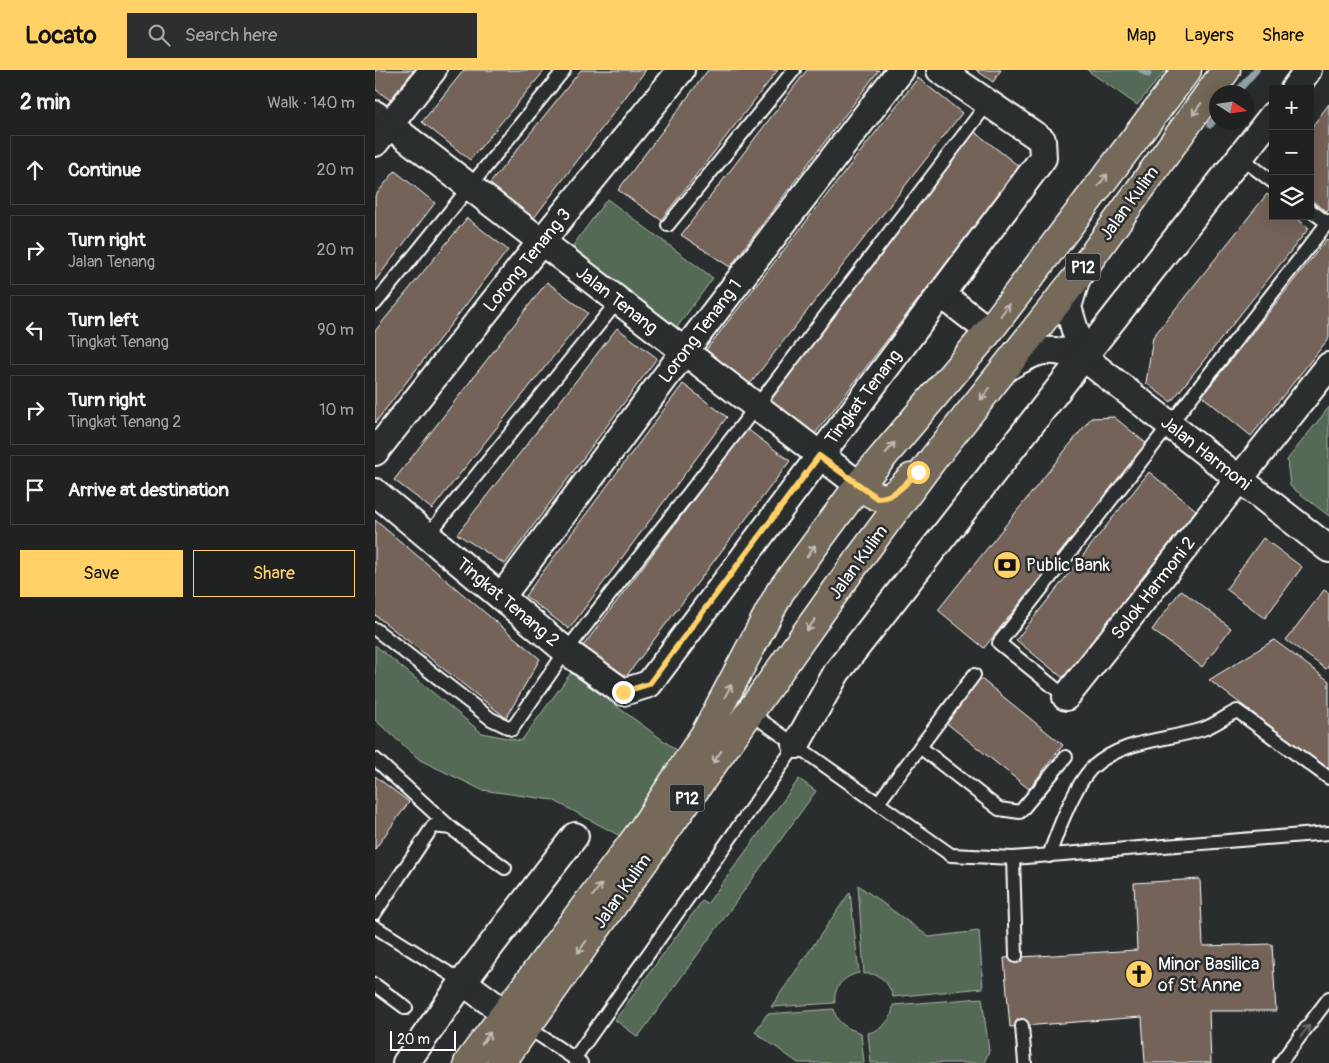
<!DOCTYPE html>
<meta charset="utf-8">
<style>
:root{--surface:#202222;--page:#2d2f2f;--text:#f1f3f6;--muted:#a2a4a5;--line:#3d3f40;--accent:#ffd166}
body{margin:0;font-family:Pangolin,sans-serif;background:var(--page);color:var(--text)}
.controls{position:absolute;right:15px;top:15px;display:grid;overflow:hidden;border-radius:0px;box-shadow:0 5px 20px #0002}
.controls button{width:45px;height:45px;display:grid;place-items:center;padding:0;border:0;border-bottom:1px solid var(--line);background:var(--surface);color:var(--text);font:25px sans-serif}
.compass{position:absolute;left:834px;top:15px;width:45px;height:45px;border-radius:50%;background:var(--surface);box-shadow:0 5px 20px #0002;rotate:102deg}
.scale{position:absolute;left:15px;bottom:12px;width:66px;box-sizing:border-box;padding-left:5px;border:2px solid #fff;border-top:0;font-size:14px;line-height:18px;white-space:nowrap;color:#fff;-webkit-text-stroke:4px #2a2d2e;paint-order:stroke}
.stop{position:absolute;width:15px;height:15px;margin:-11px;border:4px solid #ffd166;border-radius:50%;background:#fff}
.stop.end{background:#ffd166;border-color:#fff;box-shadow:0 1px 5px #0008}
.list{margin:0;padding:0;list-style:none}
h2{display:flex;justify-content:space-between;align-items:center;height:65px;margin:0;padding:0 20px;font-size:21px}
h2 small{font-size:16px;font-weight:400;color:var(--muted)}
.list li{display:grid;grid-template-columns:32px 1fr auto;gap:15px;align-items:center;box-sizing:border-box;height:70px;margin:0 10px 10px;padding:0 10px;border:1px solid var(--line);border-radius:0px}
.list b{display:block;font-size:19px;white-space:nowrap}
.list p{margin:0;font-size:16px;white-space:nowrap;color:var(--muted)}
.list em{font-size:16px;font-style:normal;color:var(--muted)}
.actions{display:flex;gap:10px;padding:15px 20px}
.actions a{flex:1;padding:11px 0;border:1px solid var(--accent);border-radius:0px;text-align:center;font-size:18px;color:var(--accent)}
.actions .main{background:var(--accent);color:#111}
.icon{flex:none;width:28px;height:28px;fill:none;stroke:currentColor;stroke-width:2;stroke-linecap:round;stroke-linejoin:round}
.map{position:relative;flex:none;width:954px;height:993px;overflow:hidden}
header{display:flex;align-items:center;gap:30px;box-sizing:border-box;height:70px;padding:0 25px;background:var(--accent);color:#111}
header strong{font-size:24px}
nav{display:flex;gap:28px;margin-inline-start:auto;font-size:18px}
.search{width:350px;height:45px;background:var(--page);display:flex;align-items:center;gap:12px;box-sizing:border-box;padding:0 18px;border-radius:0px;color:var(--muted);font-size:19px}
main{display:flex}
aside{flex:1;background:var(--surface)}
.map>svg:first-child{display:block}
</style>
<header>
<strong>Locato</strong>
<div class="search"><svg class="icon" aria-label="search" viewBox="0 0 24 24"><circle cx="10" cy="10" r="6"/><path d="M15 15l6 6"/></svg>Search here</div>
<nav><a>Map</a><a>Layers</a><a>Share</a></nav>
</header>
<main>
<aside>
<h2>2 min<small>Walk · 140 m</small></h2>
<ul class="list">
<li><svg class="icon" aria-label="ahead" viewBox="0 0 24 24"><path d="M12 20V5M6 11l6-6 6 6"/></svg><div><b>Continue</b></div><em>20 m</em></li>
<li><svg class="icon" aria-label="right" viewBox="0 0 24 24"><path d="M7 20v-9h11M14 6l5 5-5 5"/></svg><div><b>Turn right</b><p>Jalan Tenang</p></div><em>20 m</em></li>
<li><svg class="icon" aria-label="left" viewBox="0 0 24 24"><path d="M17 20v-9H6M10 6l-5 5 5 5"/></svg><div><b>Turn left</b><p>Tingkat Tenang</p></div><em>90 m</em></li>
<li><svg class="icon" aria-label="right" viewBox="0 0 24 24"><path d="M7 20v-9h11M14 6l5 5-5 5"/></svg><div><b>Turn right</b><p>Tingkat Tenang 2</p></div><em>10 m</em></li>
<li><svg class="icon" aria-label="arrive" viewBox="0 0 24 24"><path d="M6 21V4h12l-3 4 3 4H6"/></svg><div><b>Arrive at destination</b></div></li>
</ul>
<div class="actions"><a class="main">Save</a><a>Share</a></div>
</aside>
<div class="map">
<svg width="954" height="993" viewBox="0 0 954 993">
<rect width="100%" height="100%" fill="#2a2d2e"/>
<filter id="ink" filterUnits="userSpaceOnUse"><feTurbulence type="fractalNoise" baseFrequency=".02" numOctaves="2"/><feDisplacementMap in="SourceGraphic" scale="10" xChannelSelector="R" yChannelSelector="G"/><feConvolveMatrix kernelMatrix="1 2 1 2 8 2 1 2 1" color-interpolation-filters="sRGB"/></filter>
<g filter="url(#ink)">
<!-- green -->
<g fill="#546a56" stroke="#aab4aa">
<polygon points="712,0 791,0 762,35"/>
<polygon points="232,129 338,208 300,260 194,181"/>
<polygon points="954,337 954,446 915,416 912,390"/>
<polygon points="0,575 107,663 146,671 196,603 307,684 245,766 178,730 107,720 45,690 0,650"/>
<polygon points="424,709 441,721 263,967 240,950 327,831 332,834"/>
<path d="M483,815L554,867L604,861L608,918L518,927C514,913 505,902 489,904Z"/>
<path d="M475,822L484,903C469,906 458,917 460,933L396,937Z"/>
<path d="M607,928L614,981L609,993H496L493,963C507,960 518,949 518,935Z"/>
<path d="M459,939C461,954 474,959 486,963L489,993H423L380,962L392,944Z"/>
</g>
<g fill="none" stroke-linecap="round" stroke-linejoin="round">
<!-- stream -->
<g stroke="#92a3a8" stroke-width="7">
<polyline points="767,0 773,4"/>
<polyline points="862,22 881,0"/>
<polyline points="835,55 842,47"/>
</g>
</g>
<!-- building -->
<g fill="#74645a" stroke="#fff">
<polygon points="0,0 39,0 15,30 0,19"/>
<polygon points="89,0 170,0 95,90 47,52"/>
<polygon points="206,0 271,0 159,148 112,117"/>
<polygon points="333,0 403,0 286,150 243,120"/>
<polygon points="432,0 504,0 355,197 306,165"/>
<polygon points="601,0 626,0 618,12"/>
<polygon points="543,8 587,43 375,314 331,280"/>
<polygon points="954,34 954,140 952,142 935,129 935,59"/>
<polygon points="600,62 645,97 436,369 391,334"/>
<polygon points="20,101 60,133 0,211 0,126"/>
<polygon points="892,124 898,129 898,146 919,146 934,158 796,332 771,313 778,267"/>
<polygon points="92,148 133,180 0,353 0,261"/>
<polygon points="952,169 954,171 954,268 876,366 827,326"/>
<polygon points="172,212 213,243 57,439 19,410"/>
<polygon points="242,258 282,288 130,494 82,464"/>
<polygon points="308,314 352,347 194,559 150,526"/>
<polygon points="739,347 772,374 609,578 563,540 716,348"/>
<polygon points="372,359 415,391 250,608 208,576"/>
<polygon points="774,402 821,440 688,608 641,570"/>
<polygon points="0,450 165,589 131,648 0,545"/>
<polygon points="888,468 927,497 890,548 851,519"/>
<polygon points="806,520 856,558 827,597 777,560"/>
<polygon points="949,520 954,523 954,595 951,599 911,570"/>
<polygon points="899,570 954,611 954,700 834,610"/>
<polygon points="605,608 688,675 654,719 570,652"/>
<polygon points="0,706 34,732 0,779"/>
<polygon points="825,809 828,876 897,874 901,941 834,941 836,993 770,993 767,947 635,957 629,888 762,880 759,813"/>
</g>
<g fill="none" stroke-linecap="round" stroke-linejoin="round">
<!-- service casing -->
<g stroke="#fff" stroke-width="16">
<g id="service">
<polyline points="865,87 898,112"/>
<polyline points="935,140 954,154"/>
<polyline points="293,155 419,0"/>
<polyline points="0,234 189,0"/>
<polyline points="53,465 243,231"/>
<polyline points="0,559 116,649 137,659 191,581 381,337 613,33"/>
<polyline points="691,627 624,573 954,151"/>
<polyline points="374,642 576,785 638,788 954,763"/>
<polyline points="545,677 624,739 645,742 691,687"/>
<polyline points="0,689 76,758"/>
<polyline points="503,733 599,605"/>
<path d="M674,786C682,762 700,714 718,697C749,669 791,671 828,659C840,655 851,646 862,641L954,708"/>
<polyline points="638,788 641,886"/>
<polyline points="0,843 58,756 76,758 130,798"/>
<polyline points="0,857 88,912"/>
<polyline points="0,915 31,938"/>
<polyline points="647,956 650,993"/>
<polyline points="152,957 206,993"/>
<polyline points="199,989 421,675"/>
<polyline points="905,993 954,928"/>
</g>
</g>
<!-- minor casing -->
<g stroke="#fff" stroke-width="30">
<g id="minor">
<polyline points="919,19 933,0"/>
<polyline points="0,44 484,415"/>
<polyline points="0,73 58,0"/>
<polyline points="702,207 693,237 708,287"/>
<polyline points="566,224 614,261"/>
<path d="M631,298C664,279 670,276 708,287L954,479"/>
<polyline points="0,382 166,172 306,0"/>
<polyline points="0,422 191,581 248,622 274,614 668,88 667,70 565,0"/>
<polyline points="127,526 309,282 526,0"/>
<polyline points="691,627 954,296"/>
<polyline points="421,675 462,602 898,45"/>
<polyline points="88,912 130,943"/>
<polyline points="31,993 88,912 200,766"/>
</g>
</g>
<!-- primary casing -->
<g stroke="#fff" stroke-width="31">
<g id="primary">
<path d="M484,415C510,434 514,431 536,408"/>
<polyline points="93,993 268,759 330,664 405,522 484,415 614,261 812,0"/>
<polyline points="126,993 475,501 558,389 702,207 851,0"/>
</g>
</g>
<!-- service -->
<use href="#service" stroke="#2a2d2e" stroke-width="12"/>
<!-- minor -->
<use href="#minor" stroke="#2a2d2e" stroke-width="26"/>
<!-- primary -->
<use href="#primary" stroke="#746a5a" stroke-width="28"/>
</g>
<!-- one-way arrows -->
<defs><path id="oneway-shaft" d="M-6 0H5M1.5-3L5.5 0L1.5 3" fill="none" stroke-width="1.6" stroke-linecap="round" stroke-linejoin="round" transform="scale(1.25)"/></defs>
<g stroke="#c0bcb5">
<use href="#oneway-shaft" transform="translate(822 39) rotate(126)"/>
<use href="#oneway-shaft" transform="translate(728 110) rotate(-53)"/>
<use href="#oneway-shaft" transform="translate(630 240) rotate(-53)"/>
<use href="#oneway-shaft" transform="translate(610 324) rotate(128)"/>
<use href="#oneway-shaft" transform="translate(515 378) rotate(-50)"/>
<use href="#oneway-shaft" transform="translate(436 481) rotate(-54)"/>
<use href="#oneway-shaft" transform="translate(436 555) rotate(126)"/>
<use href="#oneway-shaft" transform="translate(353 621) rotate(-62)"/>
<use href="#oneway-shaft" transform="translate(342 687) rotate(125)"/>
<use href="#oneway-shaft" transform="translate(222 820) rotate(-53)"/>
<use href="#oneway-shaft" transform="translate(207 877) rotate(125)"/>
<use href="#oneway-shaft" transform="translate(111 968) rotate(-54)"/>
</g>
<use stroke="#6a6c6d" href="#oneway-shaft" transform="translate(930 961) rotate(-53)"/>
</g>
<g fill="none" stroke-linecap="round" stroke-linejoin="round" filter="url(#ink)">
<!-- route -->
<path stroke="#ffd166" stroke-width="6" d="M248,622L274,614L444,386L502,428C521,428 530,413 543,402"/>
</g>
<!-- icons -->
<defs>
<g id="bank-disc" transform="scale(1.4375)"><circle r="9.5" fill="#ffd166" stroke="#2a2d2e"/><path d="M-6-4H6V4H-6ZM0-2.3a2.3 2.3 0 1 0 0 4.6a2.3 2.3 0 1 0 0-4.6Z" fill="#111"/></g>
<g id="church-disc" transform="scale(1.4375)"><circle r="9.5" fill="#ffd166" stroke="#2a2d2e"/><path d="M-1.2-6h2.4v3.5h3.3v2.4h-3.3V6h-2.4V-.1h-3.3v-2.4h3.3Z" fill="#111"/></g>
</defs>
<g fill-rule="evenodd">
<use href="#bank-disc" x="632" y="495"/>
<use href="#church-disc" x="764" y="904"/>
</g>
<g text-anchor="middle" stroke-width="5" stroke-linejoin="round" paint-order="stroke">
<!-- shield labels -->
<g fill="#2a2d2e" stroke="#bfc0c0" stroke-width="1">
<rect x="690.5" y="183.5" width="35" height="27" rx="4"/>
<rect x="294.5" y="714.5" width="35" height="27" rx="4"/>
</g>
<g font-size="16" font-weight="bold" fill="#fff">
<text x="708" y="203">P12</text>
<text x="312" y="734">P12</text>
</g>
<!-- street labels -->
<g font-size="18" fill="#fff" stroke="#2a2d2e">
<text transform="translate(754 133) rotate(-54)" y="6">Jalan Kulim</text>
<text transform="translate(152 190) rotate(-51)" y="6">Lorong Tenang 3</text>
<text transform="translate(242 230) rotate(38)" y="6">Jalan Tenang</text>
<text transform="translate(325 261) rotate(-53)" y="6">Lorong Tenang 1</text>
<text transform="translate(488 327) rotate(-53)" y="6">Tingkat Tenang</text>
<text transform="translate(831 383) rotate(38)" y="6">Jalan Harmoni</text>
<text transform="translate(483 492) rotate(-54)" y="6">Jalan Kulim</text>
<text transform="translate(778 518) rotate(-52)" y="6">Solok Harmoni 2</text>
<text transform="translate(133 532) rotate(40)" y="6">Tingkat Tenang 2</text>
<text transform="translate(247 821) rotate(-55)" y="6">Jalan Kulim</text>
</g>
<!-- poi labels -->
<g font-size="18" fill="#fff" stroke="#2a2d2e" text-anchor="start">
<text x="651" y="501">Public Bank</text>
<text x="783" y="900">Minor Basilica<tspan x="783" dy="21">of St Anne</tspan></text>
</g>
</g>
</svg>
<div class="controls">
<button>+</button>
<button>−</button>
<button><svg class="icon" aria-label="layers" viewBox="0 0 24 24"><path d="M12 4l9 5-9 5-9-5zM3 14l9 5 9-5"/></svg></button>
</div>
<svg class="compass" viewBox="-18 -18 36 36"><path d="M0-13l5 13h-10z" fill="#e53935"/><path d="M0 13l5-13h-10z" fill="#a2a4a5"/></svg>
<div class="scale">20 m</div>
<div class="stop" style="left:543px;top:402px"></div>
<div class="stop end" style="left:248px;top:622px"></div>
</div>
</main>
